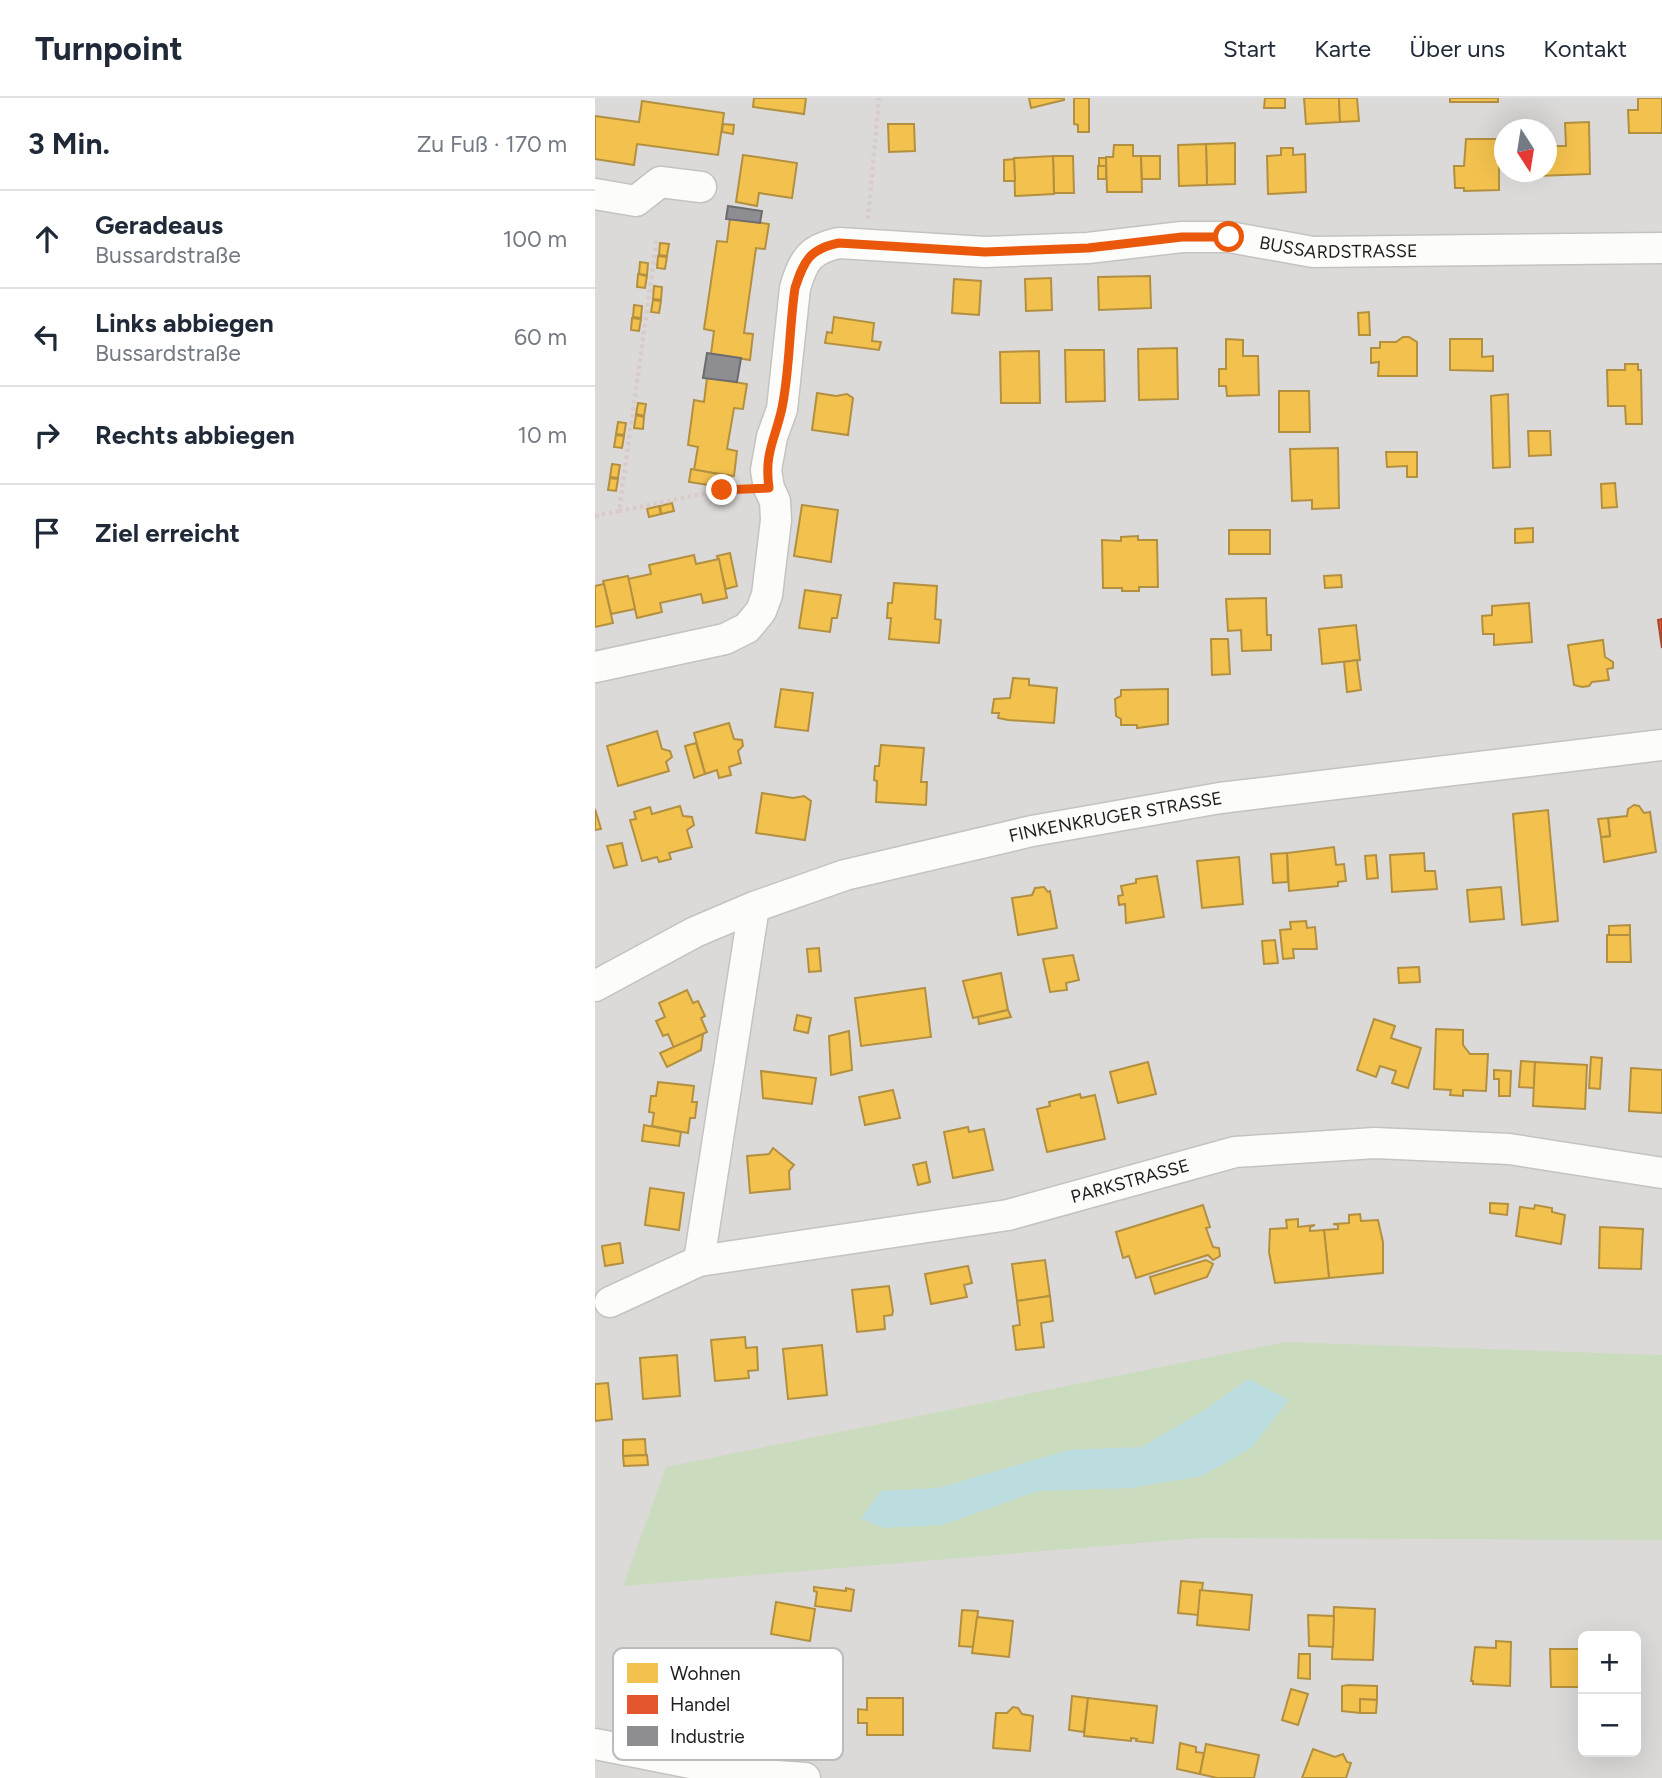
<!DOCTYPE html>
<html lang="de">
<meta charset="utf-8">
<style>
:root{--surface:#fff;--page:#f6f6f7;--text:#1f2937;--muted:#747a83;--line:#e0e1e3}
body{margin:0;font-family:Figtree,sans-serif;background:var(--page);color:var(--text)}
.controls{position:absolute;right:21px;bottom:21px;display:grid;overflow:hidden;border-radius:10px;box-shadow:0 7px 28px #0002}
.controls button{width:63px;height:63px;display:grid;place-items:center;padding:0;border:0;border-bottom:2px solid var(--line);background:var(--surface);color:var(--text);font:35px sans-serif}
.compass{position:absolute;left:899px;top:21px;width:63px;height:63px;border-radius:50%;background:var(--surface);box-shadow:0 7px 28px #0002;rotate:168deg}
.stop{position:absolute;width:21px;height:21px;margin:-16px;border:5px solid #ea580c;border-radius:50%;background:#fff}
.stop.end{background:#ea580c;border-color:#fff;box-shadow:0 2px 7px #0008}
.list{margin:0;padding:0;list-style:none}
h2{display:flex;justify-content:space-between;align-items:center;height:91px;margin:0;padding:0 28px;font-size:30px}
h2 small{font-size:23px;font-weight:400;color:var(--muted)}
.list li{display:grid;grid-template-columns:46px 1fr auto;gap:21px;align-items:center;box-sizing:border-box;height:98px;padding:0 28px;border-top:2px solid var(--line)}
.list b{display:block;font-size:26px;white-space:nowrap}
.list p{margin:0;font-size:23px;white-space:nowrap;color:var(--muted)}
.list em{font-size:23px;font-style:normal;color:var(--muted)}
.icon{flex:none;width:38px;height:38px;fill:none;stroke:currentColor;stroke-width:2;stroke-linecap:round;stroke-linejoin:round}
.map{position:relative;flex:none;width:1067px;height:1680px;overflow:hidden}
header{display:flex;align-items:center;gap:42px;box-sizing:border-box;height:98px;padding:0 35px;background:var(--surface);border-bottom:2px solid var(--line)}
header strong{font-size:33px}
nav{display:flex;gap:38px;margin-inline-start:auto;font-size:24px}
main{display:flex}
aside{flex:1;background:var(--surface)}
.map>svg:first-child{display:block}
</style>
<header>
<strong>Turnpoint</strong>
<nav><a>Start</a><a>Karte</a><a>Über uns</a><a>Kontakt</a></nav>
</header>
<main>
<aside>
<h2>3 Min.<small>Zu Fuß · 170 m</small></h2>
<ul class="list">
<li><svg class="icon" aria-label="ahead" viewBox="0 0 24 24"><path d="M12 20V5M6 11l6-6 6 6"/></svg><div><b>Geradeaus</b><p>Bussardstraße</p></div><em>100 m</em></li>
<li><svg class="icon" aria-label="left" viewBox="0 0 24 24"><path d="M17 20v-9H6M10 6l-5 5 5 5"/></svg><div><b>Links abbiegen</b><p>Bussardstraße</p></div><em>60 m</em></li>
<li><svg class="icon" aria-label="right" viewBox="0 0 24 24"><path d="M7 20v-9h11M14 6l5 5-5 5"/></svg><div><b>Rechts abbiegen</b></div><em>10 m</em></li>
<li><svg class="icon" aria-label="arrive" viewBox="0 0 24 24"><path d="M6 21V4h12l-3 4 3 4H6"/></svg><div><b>Ziel erreicht</b></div></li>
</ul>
</aside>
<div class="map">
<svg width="1067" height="1680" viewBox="0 0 1067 1680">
<rect width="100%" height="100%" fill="#edeae7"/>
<!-- residential -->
<path fill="#dcdad9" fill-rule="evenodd" d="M0,0H1067V1680H0ZM909,32H951V74H909ZM988,1538H1041V1654H988Z"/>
<!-- forest -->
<path fill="#cbdbbd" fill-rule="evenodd" d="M690,1244L1067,1257V1442L605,1440L28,1488L71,1369ZM653,1281L535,1390L443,1393H286L343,1390L474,1352L547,1349L608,1313Z"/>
<!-- water -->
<polygon fill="#bbdddf" points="654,1281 694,1302 656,1350 607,1378 535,1390 443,1393 347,1427 290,1430 266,1421 286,1393 343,1390 474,1352 547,1349 608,1313"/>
<!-- homes -->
<g fill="#f2c14e" stroke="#b39040" stroke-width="2">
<polygon points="159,0 211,0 209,16 158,9"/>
<polygon points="434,0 469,0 469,2 436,10"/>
<polygon points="479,0 494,0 494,34 483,34 483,27 479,26"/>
<polygon points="670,0 690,0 690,10 669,10"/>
<polygon points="709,0 744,0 745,24 711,26"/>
<polygon points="744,0 762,0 764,23 745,24"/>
<rect x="855" y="0" width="48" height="4"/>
<polygon points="1043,0 1067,0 1067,35 1034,35 1033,12 1043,12"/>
<polygon points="47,3 129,15 123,57 42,46 39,67 0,61 0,18 44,24"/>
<polygon points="994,24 995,76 943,78 943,74 951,74 952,48 971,48 970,25"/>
<polygon points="128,26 139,27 138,36 127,34"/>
<polygon points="293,26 319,26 320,53 294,54"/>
<polygon points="871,41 904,41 904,92 869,93 869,90 860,90 859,68 869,68"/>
<polygon points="640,45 640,86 612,87 611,46"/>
<polygon points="611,46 612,87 584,88 583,47"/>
<polygon points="519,47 538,47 538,58 546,58 547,94 512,94 511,59 518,59"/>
<polygon points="686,50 698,50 698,57 710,56 711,94 673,96 672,58 686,57"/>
<polygon points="148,57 202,65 197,100 164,95 162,108 141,104"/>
<polygon points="458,58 478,58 479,95 459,95"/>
<polygon points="458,58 459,96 420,98 419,60"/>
<polygon points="546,58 565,58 565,81 547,81"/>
<rect x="504" y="60" width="7" height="8"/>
<polygon points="419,61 420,83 409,83 409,62"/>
<rect x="503" y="68" width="8" height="13"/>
<polygon points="135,120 174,126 170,151 161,150 149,235 158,236 155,262 116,256 119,233 109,231 122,143 132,144"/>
<polygon points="65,145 74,146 72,158 64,157"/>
<polygon points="63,158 72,159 70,171 62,170"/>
<polygon points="45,164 53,165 52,177 44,176"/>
<polygon points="43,176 52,178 50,190 42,189"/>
<polygon points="555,178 556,210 504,212 503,179"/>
<polygon points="456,180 457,212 431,213 430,181"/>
<polygon points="359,181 386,183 384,217 357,215"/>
<polygon points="59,188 67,189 66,202 58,201"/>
<polygon points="58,202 66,203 64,215 56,214"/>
<polygon points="39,207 47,208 46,220 38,219"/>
<polygon points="774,214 775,237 764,237 763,215"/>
<polygon points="239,219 279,225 277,243 286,244 284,252 230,245 232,234 237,235"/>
<polygon points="37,220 46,221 44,233 36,232"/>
<polygon points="808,239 814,239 822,244 822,278 783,278 784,264 776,265 776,250 785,250 785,244 801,244"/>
<polygon points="631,241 648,242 648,258 663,258 664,297 632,298 631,288 624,288 624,271 631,271"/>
<polygon points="855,241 887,241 887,259 898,258 898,273 855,272"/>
<polygon points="582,250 583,301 544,302 543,251"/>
<polygon points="470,252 509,252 510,303 471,304"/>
<polygon points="444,253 445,305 406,305 405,254"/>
<polygon points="1030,266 1043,266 1043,272 1046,272 1047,326 1031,326 1030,308 1013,308 1012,272 1030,272"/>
<polygon points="112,280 152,286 148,311 139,310 132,351 142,353 139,378 99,372 103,349 93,347 99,302 109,304"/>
<polygon points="684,293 714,293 715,334 684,334"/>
<polygon points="222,295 241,298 252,296 258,300 253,337 217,332"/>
<polygon points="913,296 915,369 898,370 896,298"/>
<polygon points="43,305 51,306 49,318 41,316"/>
<polygon points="41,317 49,319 48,331 39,330"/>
<polygon points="23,324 31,325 29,337 21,336"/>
<polygon points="933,333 955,333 956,357 934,358"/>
<polygon points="21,337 29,338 27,350 19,349"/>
<polygon points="743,350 744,410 717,411 717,402 697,403 695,351"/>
<polygon points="791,354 822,354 822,379 812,379 812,368 792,369"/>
<polygon points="17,366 25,367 23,380 15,379"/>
<polygon points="96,371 129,377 127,389 94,384"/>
<polygon points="15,380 23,381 21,393 13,392"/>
<polygon points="1020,385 1022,409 1007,410 1006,386"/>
<polygon points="77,405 79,413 66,416 65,408"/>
<polygon points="207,407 243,412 236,464 199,458"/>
<polygon points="64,408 66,416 54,419 52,411"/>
<polygon points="938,430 938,444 920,445 920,431"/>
<rect x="634" y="432" width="41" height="24"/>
<polygon points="543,438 543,442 562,442 563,489 544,489 544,493 527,493 527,490 508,490 507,442 526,443 526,439"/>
<polygon points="135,455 142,488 131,491 122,458"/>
<polygon points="99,457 101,466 124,461 132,500 108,505 106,496 65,505 67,514 42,520 33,481 56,476 54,467"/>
<polygon points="746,477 747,489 730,490 729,478"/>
<polygon points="33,478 40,511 16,516 8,483"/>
<polygon points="299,485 342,488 340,521 346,522 344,545 294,541 296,520 292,520 293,505 297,505"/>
<polygon points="9,486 18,525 0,529 0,488"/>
<polygon points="210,492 246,497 242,520 237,520 235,534 204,530"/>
<polygon points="671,500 672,537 676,537 676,552 647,553 646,532 633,533 631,501"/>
<polygon points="934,505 937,544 899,547 899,536 888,536 887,518 897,517 897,508"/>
<polygon points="761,527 765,562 727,566 724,531"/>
<polygon points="616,541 633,541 635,576 617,577"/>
<polygon points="1008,542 1010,559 1018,564 1018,570 1012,571 1014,582 997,584 994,588 987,589 979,587 973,547"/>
<polygon points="762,562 766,592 752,594 749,564"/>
<polygon points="418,580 434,581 434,587 462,590 459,625 413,622 403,620 404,615 397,615 399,601 415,600"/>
<polygon points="186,591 218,595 213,633 180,629"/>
<polygon points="573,591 573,626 542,630 542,627 526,627 526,621 521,618 520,601 526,598 526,592"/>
<polygon points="134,625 139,641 147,642 148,648 143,653 146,665 134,669 136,677 124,680 122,672 110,676 99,635"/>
<polygon points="62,633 67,651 75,653 77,659 71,664 74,673 23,688 12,648"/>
<polygon points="101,645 110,676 99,680 90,648"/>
<polygon points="286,647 329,650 326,684 332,684 331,707 281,704 282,683 279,682 280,668 284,668"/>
<polygon points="167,695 198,700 209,698 216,703 210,742 161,735"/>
<polygon points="1039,707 1044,708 1049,715 1055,714 1061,754 1009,764 1006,739 1015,738 1013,720 1032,718 1033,711"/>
<polygon points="85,708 88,718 97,719 99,727 92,732 97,749 74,755 76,761 64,764 62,759 47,763 35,722 41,721 39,714 55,709 57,716"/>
<polygon points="0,711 6,731 0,732"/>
<polygon points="953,712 963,823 927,827 918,716"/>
<polygon points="1013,720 1015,738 1006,739 1003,721"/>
<polygon points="27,745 32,767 19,770 12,748"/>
<polygon points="739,749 741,767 749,766 751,783 743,784 743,788 694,793 692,755"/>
<polygon points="692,755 693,784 678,785 676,756"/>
<polygon points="829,755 830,773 840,773 842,791 797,794 795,757"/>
<polygon points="781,757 783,780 772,781 770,758"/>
<polygon points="644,759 648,806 607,810 602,763"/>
<polygon points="562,778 569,819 531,825 530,806 524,807 523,798 528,797 526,788 541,785 541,781"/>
<polygon points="449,789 453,794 455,793 462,830 423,837 417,800 437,797 440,790"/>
<polygon points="906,789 909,821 875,824 872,792"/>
<polygon points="711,823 712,830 720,829 722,851 698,851 699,860 688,861 685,832 696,831 695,824"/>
<polygon points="1035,827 1035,837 1014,838 1014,828"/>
<polygon points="1012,837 1035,837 1036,864 1012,864"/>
<polygon points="680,842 683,865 669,866 667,843"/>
<polygon points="224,850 226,873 214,874 212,851"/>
<polygon points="478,857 484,882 471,885 472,892 455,894 448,861"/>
<polygon points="824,869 825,884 804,885 803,870"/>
<polygon points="406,875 413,912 378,920 368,883"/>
<polygon points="330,890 336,939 266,948 260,900"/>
<polygon points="92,892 98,905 103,903 110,918 106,920 112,934 79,950 73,936 68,938 61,923 70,919 64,905"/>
<polygon points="413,912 416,919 384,926 383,919"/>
<polygon points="202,917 216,920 213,935 199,932"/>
<polygon points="779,921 800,928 796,940 826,950 813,990 797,985 801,973 785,968 781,979 762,972"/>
<polygon points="841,931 868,932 868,947 875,956 893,956 891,993 868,992 868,998 855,997 856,992 839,991"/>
<polygon points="254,933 257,972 236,977 234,938"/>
<polygon points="108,936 106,952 72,969 65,955"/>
<polygon points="996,959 1007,960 1005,991 994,990"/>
<polygon points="926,963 940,964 939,990 924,989"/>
<polygon points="553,964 561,996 523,1005 515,974"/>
<polygon points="940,964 992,967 990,1011 938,1008"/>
<polygon points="1036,970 1067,972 1067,1015 1034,1013"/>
<polygon points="899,972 916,973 915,998 904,998 904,981 899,981"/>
<polygon points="166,973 221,980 217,1006 168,1000"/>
<polygon points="63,984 99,988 97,1004 102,1004 100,1020 95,1020 93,1035 57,1028 59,1015 54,1014 56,998 61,998"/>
<polygon points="298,992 305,1020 270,1027 264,999"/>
<polygon points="485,996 486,1000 500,997 510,1041 452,1054 442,1011 455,1008 454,1004"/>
<polygon points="49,1027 86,1034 84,1048 47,1043"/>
<polygon points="373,1029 374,1034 389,1031 398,1072 358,1080 349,1034"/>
<polygon points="178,1050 199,1067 194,1073 195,1091 155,1095 152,1058 174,1056"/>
<polygon points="331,1064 335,1084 323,1087 318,1067"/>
<polygon points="55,1090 89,1095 84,1132 50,1127"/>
<polygon points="895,1105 913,1106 912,1117 895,1115"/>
<polygon points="608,1107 615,1129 611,1130 618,1149 624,1150 625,1158 618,1162 613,1157 541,1180 534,1158 528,1160 521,1134"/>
<polygon points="940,1107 957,1110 957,1114 970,1117 966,1146 921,1138 925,1109 939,1111"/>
<polygon points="765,1116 766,1123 783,1122 788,1144 788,1175 734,1180 729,1132 743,1131 743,1127 738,1126 754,1125 754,1117"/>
<polygon points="703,1121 703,1129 720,1127 715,1129 715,1133 729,1132 734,1180 680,1185 674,1154 675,1131 692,1130 691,1122"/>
<polygon points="1005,1129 1048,1131 1046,1171 1004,1170"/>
<polygon points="25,1145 28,1165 10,1168 7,1148"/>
<polygon points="450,1162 455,1198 422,1203 417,1166"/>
<polygon points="611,1162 618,1166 612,1179 560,1196 555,1179"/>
<polygon points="373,1168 377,1185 369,1187 372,1199 336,1206 330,1176"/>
<polygon points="294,1188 298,1213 297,1217 289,1218 290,1231 262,1234 257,1192"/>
<polygon points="455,1198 458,1223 446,1225 449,1249 421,1252 418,1228 425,1227 422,1203"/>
<polygon points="150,1239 151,1250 162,1249 163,1272 153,1273 154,1280 120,1283 116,1242"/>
<polygon points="227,1247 232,1297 193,1301 188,1251"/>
<polygon points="82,1257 85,1298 48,1301 45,1260"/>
<polygon points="13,1285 17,1321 0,1323 0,1286"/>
<polygon points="50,1341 51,1357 28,1358 28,1342"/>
<polygon points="52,1357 53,1367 29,1368 28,1358"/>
<polygon points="586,1483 608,1485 603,1517 583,1515"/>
<polygon points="219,1489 251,1493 251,1490 259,1492 256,1513 220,1508 222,1494 219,1493"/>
<polygon points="605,1492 657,1497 654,1532 602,1527"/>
<polygon points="181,1504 220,1511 215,1543 176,1536"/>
<polygon points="739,1509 780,1511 778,1562 737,1561"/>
<polygon points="367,1512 383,1513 379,1549 364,1548"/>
<polygon points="713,1517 739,1518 738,1549 714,1548"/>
<polygon points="382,1519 418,1523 414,1559 377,1555"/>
<polygon points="901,1543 916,1544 915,1588 878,1586 878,1583 876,1583 880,1549 901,1550"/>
<polygon points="955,1551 988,1551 988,1589 956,1589"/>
<polygon points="704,1556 715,1556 715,1581 703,1580"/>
<polygon points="753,1587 782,1588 782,1602 765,1601 765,1615 747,1613 747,1588"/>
<polygon points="696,1591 713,1596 703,1627 687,1622"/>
<polygon points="477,1598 493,1600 489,1634 474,1632"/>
<polygon points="272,1600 308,1600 308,1637 272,1637 272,1625 263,1625 263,1611 272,1612"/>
<polygon points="493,1600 562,1608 558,1645 541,1643 542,1641 536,1640 536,1643 489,1638"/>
<polygon points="765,1601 782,1602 781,1615 765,1615"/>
<polygon points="418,1609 423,1610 427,1616 438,1618 435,1653 398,1650 401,1615 412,1615"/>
<polygon points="585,1645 601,1649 601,1654 609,1655 605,1676 582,1671"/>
<polygon points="611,1646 664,1657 659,1680 622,1680 605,1676"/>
<polygon points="718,1651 740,1659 748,1656 752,1664 756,1665 751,1680 707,1680"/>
</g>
<!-- shops -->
<polygon fill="#e4572e" stroke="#a9462a" stroke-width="2" points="1067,521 1067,550 1063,522"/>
<!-- industry -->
<g fill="#8d8d92" stroke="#6c6c70" stroke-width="2">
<polygon points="133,108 167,113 165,125 131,121"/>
<polygon points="112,255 146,260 142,284 108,280"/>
</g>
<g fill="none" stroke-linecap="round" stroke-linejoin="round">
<!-- minor casing -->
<g stroke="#c4c3c2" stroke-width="33">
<g id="minor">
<polyline points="0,96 41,103 65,84 106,89"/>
<path id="s1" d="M0,569L130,541L152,530L166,513L172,497L181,422L180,403L174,390L171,372L177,339L187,311L200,190C208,162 215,151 244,145L390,154L493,150L587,139H634L718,154L1067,150"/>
<path id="s2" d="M0,888L100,834L159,809L250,777L437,733L625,700L1067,647"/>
<polyline points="104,1163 159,809"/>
<path id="s3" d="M15,1204L104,1163L413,1117L640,1054L780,1045L914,1051L1067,1075"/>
<polyline points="0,1646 151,1676 210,1680"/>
</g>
</g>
<!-- path -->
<g stroke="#dacbca" stroke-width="4.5" stroke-dasharray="3.5 3.5" stroke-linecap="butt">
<polyline points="273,121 284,0"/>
<polyline points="24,413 127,392 147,391"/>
<polyline points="0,418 24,413 62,140"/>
</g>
<!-- minor -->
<use href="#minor" stroke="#fcfcfb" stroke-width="30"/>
</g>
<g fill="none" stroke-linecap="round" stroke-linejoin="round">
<!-- route -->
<path stroke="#ea580c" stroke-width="9" d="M127,392L174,390C169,355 180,342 187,310C195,271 194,230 200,190C209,163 214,151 244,145L390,154L493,150L587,139H634"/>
</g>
<g text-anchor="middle" stroke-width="7" stroke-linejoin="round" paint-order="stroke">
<!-- street labels -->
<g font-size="18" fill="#1f1f1f" stroke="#fff">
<text dy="6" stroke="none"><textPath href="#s1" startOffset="1078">BUSSARDSTRASSE</textPath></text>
<text dy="6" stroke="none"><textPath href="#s2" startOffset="551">FINKENKRUGER STRASSE</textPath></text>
<text dy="6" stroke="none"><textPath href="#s3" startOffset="537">PARKSTRASSE</textPath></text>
</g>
</g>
<!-- legend -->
<rect x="18" y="1550" width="230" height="112" rx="10" fill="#fff" stroke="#bcbcbc" stroke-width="2"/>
<rect x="32" y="1565" width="31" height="20" fill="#f2c14e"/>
<rect x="32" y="1597" width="31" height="19" fill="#e4572e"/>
<rect x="32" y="1628" width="31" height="20" fill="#8d8d92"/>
<g font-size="19" fill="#1f1f1f">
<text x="75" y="1582">Wohnen</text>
<text x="75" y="1613">Handel</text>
<text x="75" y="1645">Industrie</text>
</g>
</svg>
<div class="controls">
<button>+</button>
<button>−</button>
</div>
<svg class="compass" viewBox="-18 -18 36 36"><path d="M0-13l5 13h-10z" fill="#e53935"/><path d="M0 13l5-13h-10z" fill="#747a83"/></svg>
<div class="stop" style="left:634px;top:139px"></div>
<div class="stop end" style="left:127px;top:392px"></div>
</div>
</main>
